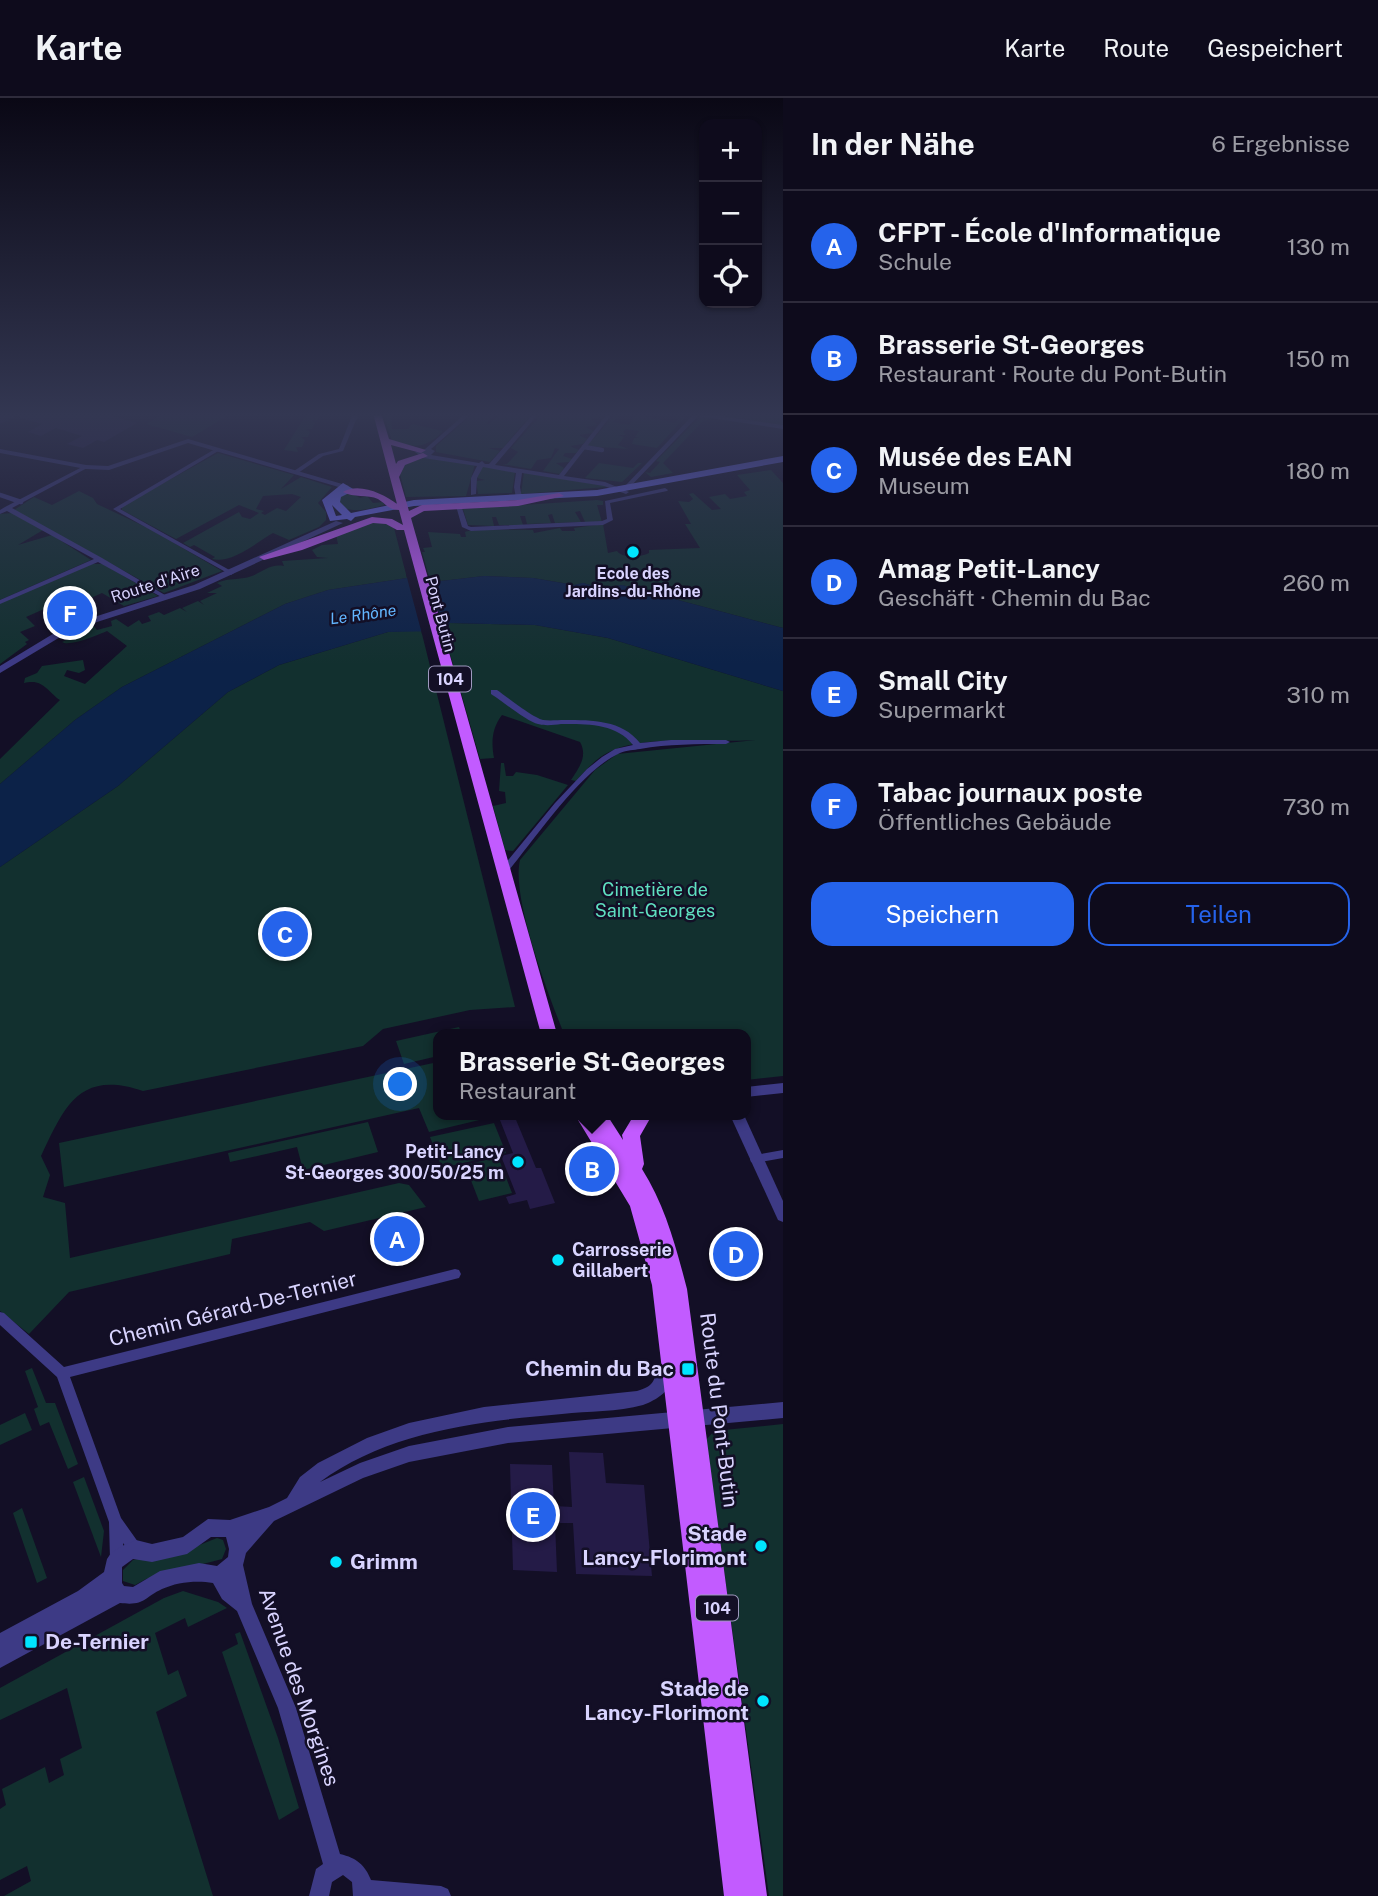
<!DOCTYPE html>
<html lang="de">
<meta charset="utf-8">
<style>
:root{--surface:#0e0b1c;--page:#171425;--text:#f1f3f6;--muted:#9b9ba3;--line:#2e2b3b;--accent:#2563eb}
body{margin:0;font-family:"Public Sans",sans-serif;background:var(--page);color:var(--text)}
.controls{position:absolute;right:21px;top:21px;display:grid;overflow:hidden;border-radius:14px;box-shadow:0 2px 5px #0004}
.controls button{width:63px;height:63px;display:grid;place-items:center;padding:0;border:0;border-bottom:2px solid var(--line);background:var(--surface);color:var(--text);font:35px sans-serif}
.you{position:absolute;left:401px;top:987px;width:24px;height:24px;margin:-18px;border:5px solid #fff;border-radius:50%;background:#1a73e8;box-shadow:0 0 0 10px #1a73e833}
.badge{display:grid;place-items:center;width:46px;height:46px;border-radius:50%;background:var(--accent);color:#fff;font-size:23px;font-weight:700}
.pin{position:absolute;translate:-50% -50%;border:4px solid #fff;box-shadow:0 2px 7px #0006}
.popup{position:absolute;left:433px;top:931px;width:318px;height:91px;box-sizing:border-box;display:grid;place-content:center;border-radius:14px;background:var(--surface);filter:drop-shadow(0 2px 5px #0005);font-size:23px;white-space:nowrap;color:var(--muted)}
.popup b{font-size:26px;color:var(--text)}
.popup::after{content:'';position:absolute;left:50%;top:100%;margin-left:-14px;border:14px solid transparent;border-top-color:var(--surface)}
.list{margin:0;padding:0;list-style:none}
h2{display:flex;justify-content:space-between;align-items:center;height:91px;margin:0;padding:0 28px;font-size:30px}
h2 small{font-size:23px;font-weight:400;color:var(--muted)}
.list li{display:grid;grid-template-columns:46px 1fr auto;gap:21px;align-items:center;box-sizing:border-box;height:112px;padding:0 28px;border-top:2px solid var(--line)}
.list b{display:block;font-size:26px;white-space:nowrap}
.list p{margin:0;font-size:23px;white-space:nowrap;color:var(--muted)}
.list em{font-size:23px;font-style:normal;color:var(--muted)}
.actions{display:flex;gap:14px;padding:21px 28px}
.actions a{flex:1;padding:16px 0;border:2px solid var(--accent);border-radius:21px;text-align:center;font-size:24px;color:var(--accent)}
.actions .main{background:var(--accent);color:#fff}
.icon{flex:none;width:38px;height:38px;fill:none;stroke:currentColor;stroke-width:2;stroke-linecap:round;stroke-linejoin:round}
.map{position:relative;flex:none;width:783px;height:1798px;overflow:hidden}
header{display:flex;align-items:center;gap:42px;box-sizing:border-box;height:98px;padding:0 35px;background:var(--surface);border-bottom:2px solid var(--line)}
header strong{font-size:33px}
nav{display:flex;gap:38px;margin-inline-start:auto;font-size:24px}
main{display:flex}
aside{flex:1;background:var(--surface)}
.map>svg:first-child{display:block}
</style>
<header>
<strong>Karte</strong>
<nav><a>Karte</a><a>Route</a><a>Gespeichert</a></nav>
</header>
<main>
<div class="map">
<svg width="783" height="1798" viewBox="0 0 783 1798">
<rect width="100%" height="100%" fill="#130f26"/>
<!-- green -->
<g fill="#12302f" fill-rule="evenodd">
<polygon points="166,315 232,315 192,339 146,326"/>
<polygon points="307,315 321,315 318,322 312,322 315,325 312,331 306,331 310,334 308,339 301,339 305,342 302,349 296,349 298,354 284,352"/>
<path d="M383,315H391L392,331H408L412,326L443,333C426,351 414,350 392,343Z"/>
<polygon points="474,315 497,315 487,325 489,326 501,315 532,315 503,350 488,350 500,353 490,364 436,354 436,348"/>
<polygon points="543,315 597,315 604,318 593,320 591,322 597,327 585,329 594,333 592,335 579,337 587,341 583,346 570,348 579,352 576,355 565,355 563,358 572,361 569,364 556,365 564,370 560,376 543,373 559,351 555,350 551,360 537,362 531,371 502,366 507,366 518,354 511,350"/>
<polygon points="616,315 620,315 613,324 629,327 636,316 675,325 679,320 669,317 685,319 657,350 632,346 634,340 640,340 635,339 639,333 626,331 623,334 626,337 618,337 624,339 618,347 628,351 587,348"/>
<polygon points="706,315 783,315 783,327 707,315"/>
<polygon points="701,318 713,321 704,322 663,365 673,375 651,379 645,374 650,375 660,364 656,363"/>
<path d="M218,355L294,377L281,391L301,379L332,389L318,405L326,414V422L319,429L289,442L273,435C257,444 232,466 212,461L215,459L194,447L190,449L183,445L239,414L242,419L250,421L259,415L239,407L176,441L122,412V408ZM292,396L301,399L286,413L277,410L265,417L261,415L264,413L256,411L263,398Z"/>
<polygon points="424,360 475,366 466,398 406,399 400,376 405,365"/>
<polygon points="599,365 633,370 638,365 642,365 622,384 585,380"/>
<polygon points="487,368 515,374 512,395 478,396 476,383 485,382 477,380 482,369"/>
<path d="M771,372L783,385V530L622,487L601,490L583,485L575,487L533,480L484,478L441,483L429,479L422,454H425L423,450L432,449L428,434L460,436L461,439H466L465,434C472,431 519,432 533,432L534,435L560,430L562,433H575L574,430L603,426L608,455L617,453C623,461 641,459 649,455V452L700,450L685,426H691L678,403L689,404L693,401L689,396L693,395L712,412L721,411L709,399L725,396L730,401L747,398L744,394L750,392L737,377Z"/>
<polygon points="524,374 605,388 606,389 521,396"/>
<polygon points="79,393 93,400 97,406 150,431 222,473 164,495 14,412 34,399 52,407"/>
<path d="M349,394L360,400L367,398L373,405L383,404L384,407C369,411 356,415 340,409V399Z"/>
<polygon points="597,402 603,403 603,407 597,407 602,424 585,424 580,413 575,414 581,424 555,425 552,416 548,417 551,425 527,426 525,418 520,418 523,427 499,427 496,419 492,419 494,428 468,427 463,411"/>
<polygon points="12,415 43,432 18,447 52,437 91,462 0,502 0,416"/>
<path d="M372,424L386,425L394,430L407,480L328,492L285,506L122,589L75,622L0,686V661L60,602C47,593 43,580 24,585L25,580L37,575L42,568L83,562L85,572L79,575L67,572L64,578L85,586L127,548L107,533C98,537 70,549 62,544L90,531L88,527L92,526L97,532L112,528L111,523L116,521L128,529L139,522L142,526L151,523L148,518L159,514L164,517L180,510L187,514L182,510L198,503L204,507L200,503L217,495H207L222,488L217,485C228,480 233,482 244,480C260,478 267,465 284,468L282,463L328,460L317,459L312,452L322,447L338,446L336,437Z"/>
<polygon points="92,466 103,466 158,498 124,508 102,495 82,504 74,498 69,500 26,519 35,528 20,534 29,542 25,544 27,546 0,566 0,505"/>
<path d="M450,525L535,527L608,540L783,593V978L746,982V936H564C549,898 511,800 520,762L595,672L617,656L756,642C715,645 646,636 609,654C596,660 586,672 576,683L571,682C579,670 588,658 580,644L502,617C492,630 491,644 494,660L480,661L444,535Z"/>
<path d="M421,532L515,909L470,912L383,931L363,948L143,993C80,972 65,1007 41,1058L50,1077L43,1099L65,1105L70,1160L399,1085L409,1087L426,1109L324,1133L310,1124L232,1141L230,1156L69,1194L29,1236L0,1213V769L118,688L228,594L279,567L388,534Z"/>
<polygon points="501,665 504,665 506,678 513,678 516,674 537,677 568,687 513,753 505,752 493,708 506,705 505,694 499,693"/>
<polygon points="459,929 462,936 438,936 438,958 404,966 396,943"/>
<polygon points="438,964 438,1017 491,1017 492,1019 429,1034 419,1010 64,1089 59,1045"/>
<polygon points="368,1024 378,1054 303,1072 297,1049 230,1064 228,1055"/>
<polygon points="494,1025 506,1055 442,1070 430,1039"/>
<polygon points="498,1059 512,1095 479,1103 465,1067"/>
<polygon points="32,1270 46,1305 55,1305 78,1366 68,1371 49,1324 40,1328 34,1311 38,1309 25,1273"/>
<polygon points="25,1315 32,1332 0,1347 0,1327"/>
<polygon points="783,1326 783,1798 769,1798 706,1342 714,1333"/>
<polygon points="84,1379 104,1433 101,1459 73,1384"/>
<polygon points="22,1410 47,1480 37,1485 13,1415"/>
<polygon points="217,1440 223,1442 226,1451 222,1461 146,1481 135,1487 123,1483 123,1472 133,1462 192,1450"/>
<polygon points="183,1493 218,1504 227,1510 188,1529 185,1520 155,1535 168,1577 178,1572 187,1598 156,1614 213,1798 4,1798 31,1783 27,1768 0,1782 0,1711 6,1707 2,1691 45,1669 49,1685 64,1677 60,1661 82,1650 67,1590 0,1622 0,1590 164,1500"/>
<polygon points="240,1534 278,1640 299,1710 279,1722 222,1554 238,1546 235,1536"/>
</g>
<!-- water -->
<polygon fill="#0c2248" points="484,478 533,480 574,487 583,485 601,490 622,487 783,530 783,593 608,540 535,527 450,525 445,533 388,534 279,567 228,594 118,688 0,769 0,686 75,622 122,589 285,506 328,492 407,480 441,483"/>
<!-- pier -->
<polygon fill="#130f26" points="406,476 428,476 445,536 422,536"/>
<!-- building -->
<g fill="#241b47">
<polygon points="0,315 45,317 101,315 137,325 104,344 97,342 83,350 67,346 82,338 56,330 41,338 28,334 42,326 16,318 0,326"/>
<polygon points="498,1017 514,1017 536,1070 541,1070 555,1105 530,1111 527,1102 509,1106 506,1099 516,1096 501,1058 513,1055"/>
<polygon points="569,1354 603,1355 606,1385 644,1387 652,1478 576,1476 573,1425 555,1425 557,1474 513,1472 510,1366 552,1367 554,1408 572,1409"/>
</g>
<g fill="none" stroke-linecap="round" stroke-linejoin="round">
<!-- pedestrian -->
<g stroke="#3d3a85" stroke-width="4.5">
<polyline points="584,349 602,352"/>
<polyline points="0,397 21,404"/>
</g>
<!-- minor -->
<g fill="#3d3a85" fill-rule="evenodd">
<polygon points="353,315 359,315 343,353 323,358 298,375 294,375 294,373 319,356 339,351"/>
<polygon points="466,315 472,315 431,351 435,353 431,357 479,365 482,363 485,366 489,366 534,315 539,315 495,367 559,377 608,315 613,315 564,378 605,384 629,394 626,396 604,388 522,375 520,389 522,400 519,402 516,400 514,389 516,375 483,369 477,380 476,396 471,397 471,380 477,368 423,360 415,354 424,352"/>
<polygon points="674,315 700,315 783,327 783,331 698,318 629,390 625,390 625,388 692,318"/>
<polygon points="215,351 220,352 120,411 233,474 234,475 231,477 113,411"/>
<polygon points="84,368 89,369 12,410 102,460 170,500 165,501 98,464 0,506 0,502 94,461 7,413 0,416 0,412 5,409"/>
<polygon points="665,390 668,392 667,393 610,405 613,422 603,427 471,433 462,429 456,408 461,407 468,428 471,429 602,423 607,421 605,403"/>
<path d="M491,592H497C507,599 533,620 543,622C550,623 558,622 565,622C592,622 622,622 640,645L671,642H726L730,644L726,646C697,646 668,646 640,651C634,652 627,652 620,655C581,672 534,742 506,776H500L499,774L500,772L555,705L587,671L602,659L615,651L633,647C616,625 586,626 561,626C554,627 545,628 538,626C528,624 502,603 491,596Z"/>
<polygon points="783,1052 783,1060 755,1065 751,1064 750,1061 751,1058 755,1057"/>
<polygon points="455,1171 459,1172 461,1176 459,1180 455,1181 70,1279 121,1420 143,1451 141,1456 136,1458 131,1456 123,1445 124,1461 122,1466 117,1468 112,1466 110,1461 109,1424 57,1279 0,1227 0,1214 4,1215 64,1269"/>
</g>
<!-- tertiary -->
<g fill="#3d3a85" fill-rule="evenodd">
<polygon points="188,341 349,388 342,390 188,345 109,372 86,371 0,355 0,351 86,367 108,368"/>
<polygon points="336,423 343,425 200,491 72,532 0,575 0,568 66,528 194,487"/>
<polygon points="783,985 783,995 746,999 746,989"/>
<polygon points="730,1017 744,1017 783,1103 783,1124 778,1122"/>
<path d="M665,1266L671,1268C679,1288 659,1301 643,1307C618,1314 588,1313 562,1316C481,1323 388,1333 320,1384L360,1365L409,1348L508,1329L783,1304V1320L508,1345L409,1364L363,1380L274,1423L246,1455L243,1467L252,1506L296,1610L340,1756C357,1760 365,1767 371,1782L441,1788L448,1791L451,1798H353L352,1784L343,1777L332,1784L329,1798H309L316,1771L323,1766L278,1610L237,1513L222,1501L213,1485C197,1482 177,1484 162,1491C143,1500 145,1508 120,1505L0,1570V1535L78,1493L104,1474L107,1461L111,1455L122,1448L136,1442L152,1446L183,1439L208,1421L230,1422L269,1409L287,1400L300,1379L318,1365L367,1340L409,1325L484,1309L637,1293C655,1288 653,1283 659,1268ZM211,1439H226L229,1451L228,1459L217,1468L199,1465L160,1473L133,1489L124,1488L122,1485V1469L133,1461L152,1464L187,1456Z"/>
</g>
<!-- secondary -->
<path fill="#6f6bff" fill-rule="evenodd" d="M783,358V364L597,398L414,408L355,419L351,423L347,421L330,423L322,402L343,385L355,392L341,399L340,404L351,415L414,402L597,392ZM332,407L342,417L336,418Z"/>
<!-- primary -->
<g fill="#c25bff" fill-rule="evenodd">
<path d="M373,315H381L389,341L426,352L421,355L391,347L396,366L398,363L423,355L428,358L405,367L399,379L409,413L422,407L518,402L559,395L564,398L518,408L424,413L411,420L557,936H541L404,432H397L386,426L373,425L302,452L264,462L259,459L372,419L392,421L403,427L399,412C389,412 386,406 378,401C368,396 353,400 343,394C359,384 384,396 397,406Z"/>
<path d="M575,1017H607L623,1042L622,1037L634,1017H652L640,1038L644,1066L642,1071C665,1107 676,1149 687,1191L767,1798H724L652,1187L630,1108Z"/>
</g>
</g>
<!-- sky -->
<linearGradient id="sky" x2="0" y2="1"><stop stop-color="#0a0815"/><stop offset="0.56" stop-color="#333752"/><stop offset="1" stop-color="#333752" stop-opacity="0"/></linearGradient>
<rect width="783" height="566" fill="url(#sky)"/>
<!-- markers -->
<g fill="#00e5ff" stroke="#130f26" stroke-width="2.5">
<circle cx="633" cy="454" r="7"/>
<circle cx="518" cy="1064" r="7"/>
<circle cx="558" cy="1162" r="7"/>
<rect x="681" y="1264" width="14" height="14" rx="3.5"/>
<circle cx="761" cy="1448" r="7"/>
<circle cx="336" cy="1464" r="7"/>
<rect x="24" y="1537" width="14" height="14" rx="3.5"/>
<circle cx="763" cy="1603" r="7"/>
</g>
<g text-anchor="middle" stroke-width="5" stroke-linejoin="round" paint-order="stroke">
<!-- far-poi labels -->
<g font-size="16" font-weight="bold" fill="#d9d4ff" stroke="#130f26">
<text x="633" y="481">Ecole des<tspan x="633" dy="18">Jardins-du-Rhône</tspan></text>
</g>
<!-- far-street labels -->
<g font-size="16" fill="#d9d4ff" stroke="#130f26">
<text transform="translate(155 485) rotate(-18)" y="6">Route d'Aïre</text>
<text transform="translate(441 516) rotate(75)" y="6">Pont Butin</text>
</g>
<!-- far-water labels -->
<g font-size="16" font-style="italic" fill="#62b6ff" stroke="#130f26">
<text transform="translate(363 516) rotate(-8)" y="6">Le Rhône</text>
</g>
<!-- shield labels -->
<g fill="#130f26" stroke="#9e99be" stroke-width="2">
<rect x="429" y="568.5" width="42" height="25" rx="5"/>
<rect x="696" y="1497.5" width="42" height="25" rx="5"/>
</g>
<g font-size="16" font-weight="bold" fill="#d9d4ff">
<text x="450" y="587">104</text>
<text x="717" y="1516">104</text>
</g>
<!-- park labels -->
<g font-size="18" fill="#5fe0c0" stroke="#130f26">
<text x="655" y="798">Cimetière de<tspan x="655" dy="21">Saint-Georges</tspan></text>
</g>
<!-- poi labels -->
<g font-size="18" font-weight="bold" fill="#d9d4ff" stroke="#130f26" text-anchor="end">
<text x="504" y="1060">Petit-Lancy<tspan x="504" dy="21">St-Georges 300/50/25 m</tspan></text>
<text x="572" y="1158" text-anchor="start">Carrosserie<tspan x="572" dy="21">Gillabert</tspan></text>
</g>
<!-- near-street labels -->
<g font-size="21" fill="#d9d4ff" stroke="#130f26">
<text transform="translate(233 1211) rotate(-14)" y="7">Chemin Gérard-De-Ternier</text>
<text transform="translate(719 1312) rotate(83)" y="7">Route du Pont-Butin</text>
<text transform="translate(299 1589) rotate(71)" y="7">Avenue des Morgines</text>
</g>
<!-- near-poi labels -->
<g font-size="21" font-weight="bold" fill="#d9d4ff" stroke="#130f26" text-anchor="end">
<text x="674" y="1278">Chemin du Bac</text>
<text x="747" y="1443">Stade<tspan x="747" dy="24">Lancy-Florimont</tspan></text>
<text x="350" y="1471" text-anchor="start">Grimm</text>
<text x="45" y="1551" text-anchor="start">De-Ternier</text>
<text x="749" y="1598">Stade de<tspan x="749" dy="24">Lancy-Florimont</tspan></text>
</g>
</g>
</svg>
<div class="controls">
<button>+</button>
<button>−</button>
<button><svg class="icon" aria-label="locate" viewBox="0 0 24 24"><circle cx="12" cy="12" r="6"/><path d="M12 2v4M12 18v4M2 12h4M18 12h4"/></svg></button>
</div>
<div class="you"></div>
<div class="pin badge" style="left:397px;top:1141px">A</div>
<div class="pin badge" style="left:592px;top:1071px">B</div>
<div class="popup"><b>Brasserie St-Georges</b>Restaurant</div>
<div class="pin badge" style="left:285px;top:836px">C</div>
<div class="pin badge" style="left:736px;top:1156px">D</div>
<div class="pin badge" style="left:533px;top:1417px">E</div>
<div class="pin badge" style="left:70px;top:515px">F</div>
</div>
<aside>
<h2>In der Nähe<small>6 Ergebnisse</small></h2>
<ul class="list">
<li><span class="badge">A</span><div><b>CFPT - École d'Informatique</b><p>Schule</p></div><em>130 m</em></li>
<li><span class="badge">B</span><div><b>Brasserie St-Georges</b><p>Restaurant · Route du Pont-Butin</p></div><em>150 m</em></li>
<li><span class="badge">C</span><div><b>Musée des EAN</b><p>Museum</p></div><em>180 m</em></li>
<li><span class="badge">D</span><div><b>Amag Petit-Lancy</b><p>Geschäft · Chemin du Bac</p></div><em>260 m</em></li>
<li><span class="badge">E</span><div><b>Small City</b><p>Supermarkt</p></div><em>310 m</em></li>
<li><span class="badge">F</span><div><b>Tabac journaux poste</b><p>Öffentliches Gebäude</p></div><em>730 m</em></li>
</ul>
<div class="actions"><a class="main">Speichern</a><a>Teilen</a></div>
</aside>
</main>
